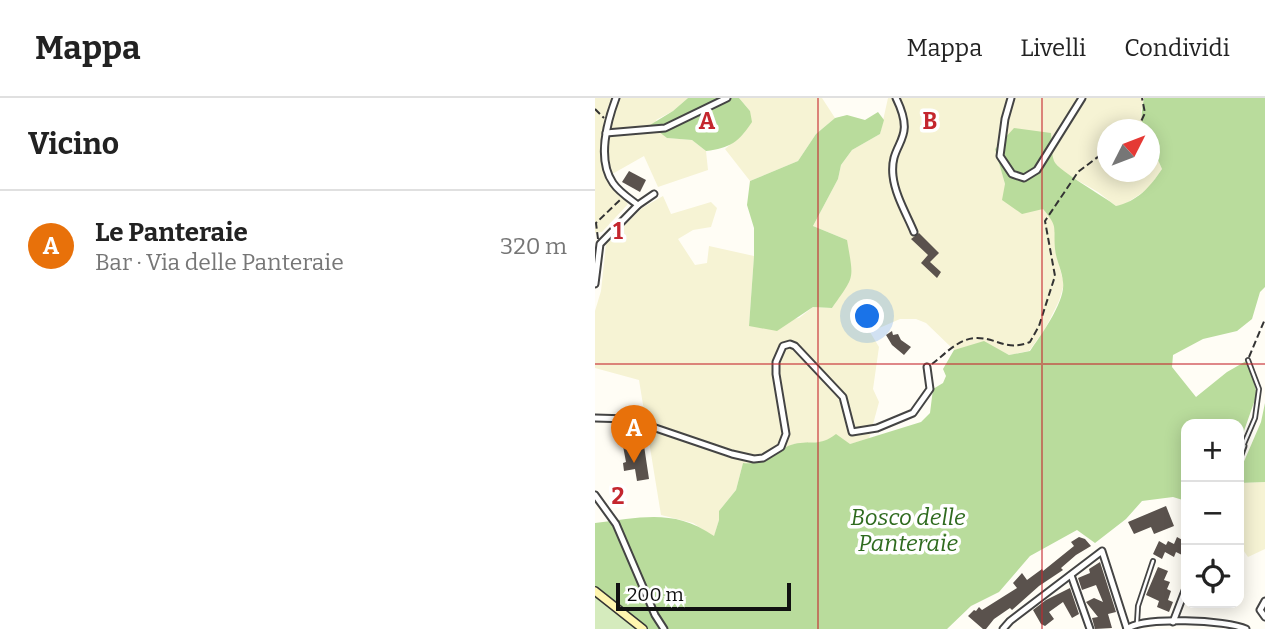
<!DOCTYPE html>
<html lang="it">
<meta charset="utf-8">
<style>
:root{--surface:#fff;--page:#f2f2f2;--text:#222;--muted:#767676;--line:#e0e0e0;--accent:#c4262e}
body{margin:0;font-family:Bitter,serif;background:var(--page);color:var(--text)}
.controls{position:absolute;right:21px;bottom:21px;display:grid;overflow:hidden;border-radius:14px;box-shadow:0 4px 18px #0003}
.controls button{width:63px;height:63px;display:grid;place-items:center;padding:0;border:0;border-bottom:2px solid var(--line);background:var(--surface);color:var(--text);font:35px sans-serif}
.compass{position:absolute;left:502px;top:21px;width:63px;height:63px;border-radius:50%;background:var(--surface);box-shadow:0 4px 18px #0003;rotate:48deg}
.scale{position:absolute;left:21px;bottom:18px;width:175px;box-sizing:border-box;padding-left:7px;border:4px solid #111;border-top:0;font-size:19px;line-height:24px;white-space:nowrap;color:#111;-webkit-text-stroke:5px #fff;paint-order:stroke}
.you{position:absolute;left:273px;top:219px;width:24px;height:24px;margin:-18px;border:5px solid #fff;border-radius:50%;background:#1a73e8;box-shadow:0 0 0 10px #1a73e833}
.badge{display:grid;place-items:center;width:46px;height:46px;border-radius:50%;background:var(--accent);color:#fff;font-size:23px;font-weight:700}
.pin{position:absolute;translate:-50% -58px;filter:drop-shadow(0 2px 4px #0008)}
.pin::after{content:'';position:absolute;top:37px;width:24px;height:21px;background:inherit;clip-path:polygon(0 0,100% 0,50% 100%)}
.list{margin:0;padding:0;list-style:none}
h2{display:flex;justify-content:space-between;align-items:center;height:91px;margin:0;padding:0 28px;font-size:30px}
h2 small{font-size:23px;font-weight:400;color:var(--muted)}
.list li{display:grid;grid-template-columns:46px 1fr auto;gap:21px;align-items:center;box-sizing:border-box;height:112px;padding:0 28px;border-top:2px solid var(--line)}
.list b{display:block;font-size:26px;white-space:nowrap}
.list p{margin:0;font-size:23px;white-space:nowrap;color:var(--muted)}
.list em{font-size:23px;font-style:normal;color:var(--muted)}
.icon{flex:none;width:38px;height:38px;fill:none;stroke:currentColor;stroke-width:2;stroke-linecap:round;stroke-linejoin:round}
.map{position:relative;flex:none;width:670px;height:531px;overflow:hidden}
header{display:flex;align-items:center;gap:42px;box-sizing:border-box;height:98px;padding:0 35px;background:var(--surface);border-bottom:2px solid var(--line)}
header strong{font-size:33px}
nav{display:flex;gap:38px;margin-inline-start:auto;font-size:24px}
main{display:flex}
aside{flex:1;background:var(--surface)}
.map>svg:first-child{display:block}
</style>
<header>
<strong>Mappa</strong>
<nav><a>Mappa</a><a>Livelli</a><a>Condividi</a></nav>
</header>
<main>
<aside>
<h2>Vicino<small></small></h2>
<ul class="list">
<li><span class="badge" style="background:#e8710a">A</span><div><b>Le Panteraie</b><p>Bar · Via delle Panteraie</p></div><em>320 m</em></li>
</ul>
</aside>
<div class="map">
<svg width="670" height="531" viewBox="0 0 670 531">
<rect width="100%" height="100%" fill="#fffdf5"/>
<!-- farmland -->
<g fill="#f6f3d4">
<polygon points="0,0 93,0 78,13 61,22 72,40 97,42 111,53 113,72 63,89 49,58 12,79 33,106 7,134 0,135"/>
<polygon points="144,0 227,0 240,20 221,36 203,63 155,83 130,51 149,35 155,13"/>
<polygon points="293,0 549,0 546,13 549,31 512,32 512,74 554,74 555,44 567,71 553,91 530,106 521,108 503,94 468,74 459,64 400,50 410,86 448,111 461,126 460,152 469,186 464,203 450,231 434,253 414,257 389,244 359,252 331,225 321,221 305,221 275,234 284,249 278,291 284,304 274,341 255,346 231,344 199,346 163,366 148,365 141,392 124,413 124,422 119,439 98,425 66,417 44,282 0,270 0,213 6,193 11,146 47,110 68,98 76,116 116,104 122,110 116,129 98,132 83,141 100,167 112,165 114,148 159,158 154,228 204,220 218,209 237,210 242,202 252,142 218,128 243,81 246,67 257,52 285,36"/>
<polygon points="670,384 670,451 653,459 644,446 644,385"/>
</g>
<!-- green -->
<polygon fill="#d5ebbd" points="0,494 44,531 0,531"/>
<!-- forest -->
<g fill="#b9dc9c">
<path d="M93,0H144L155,13L157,24C144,44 135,50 111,53L97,42L72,40L55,27L78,13Z"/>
<path d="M549,0H670V189L665,194L657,221L642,233L608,241L578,257L577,269L601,299L632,274L653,262L662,296L644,347V326H591V403L578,399L547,403L531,421L500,445L482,432L435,458L404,494L376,508L352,531H44L0,494V425C46,420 78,410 119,438L124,422V413L141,392L148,365C178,367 177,352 199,346C217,342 224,349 241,336L255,346L326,324L335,315L338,291L348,285L351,278L348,271L359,252L389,243L414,257L435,253C446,237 471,203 468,184C467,172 461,162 460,151C458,128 464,130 448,111L427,116L407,102L410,86L400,51L419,30L456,35C457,44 456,55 459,63C463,73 509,98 521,108C543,103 555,89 567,71L555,44L554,32L549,31C545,21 547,11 549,0Z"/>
<path d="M283,14L289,22L285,36L257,52L246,67L243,81L218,128L252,142C259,183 260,177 237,210L218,209L182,233L154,228L159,158V130L152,107L155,83L203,63L221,36L240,20L252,17L270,22Z"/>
<polygon points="670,305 670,384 644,385 644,375 666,324"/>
</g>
<!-- building -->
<g fill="#5a524d">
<polygon points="34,73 51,82 45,94 27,84"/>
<polygon points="324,135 344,155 335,164 346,174 342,180 326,165 333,157 316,141"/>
<polygon points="297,233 298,237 303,236 306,242 316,249 309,257 297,247 291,237"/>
<polygon points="48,341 54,381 42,383 40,371 29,373 28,365 31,364 28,348 30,348 30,344"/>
<polygon points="571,408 579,428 559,436 556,429 539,436 533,424"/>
<polygon points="484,439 490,441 496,448 481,457 466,470 468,472 444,488 417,512 415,510 399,521 391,531 388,531 373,518 379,512 381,513 384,509 387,512 422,490 418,485 427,475 432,482 447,471 448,473 479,448 476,444"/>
<polygon points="582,439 591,444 589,458 581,454 579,459 570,454 567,461 558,456 564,443 571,447 573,443 579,446"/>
<polygon points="505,464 521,514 513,516 517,530 500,531 497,520 503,519 491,504 499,500 508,504 501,487 487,492 483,480 495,475 494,471"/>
<polygon points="563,469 573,473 569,482 575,484 572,491 576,493 573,502 578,504 574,514 562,509 564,503 551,497"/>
<polygon points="475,490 484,516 477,520 468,504 454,514 459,521 450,528 446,526 438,512 451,502"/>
</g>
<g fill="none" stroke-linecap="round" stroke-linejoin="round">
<!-- lane casing -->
<g stroke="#444" stroke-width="6">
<g id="lane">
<polyline points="648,348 660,320 664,291 653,262"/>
<polyline points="542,525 543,508 558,463"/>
</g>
</g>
<!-- street casing -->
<g stroke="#444" stroke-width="9">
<g id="street">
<path d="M21,0C12,24 2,62 18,85C24,94 35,101 43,107"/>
<path d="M301,0C323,45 294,42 298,78C300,97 312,117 319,134"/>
<polyline points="416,0 410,21 405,58 417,76 429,80 442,72 487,0"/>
<polyline points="11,35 70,30 132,0"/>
<polyline points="0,186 5,146 43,107 59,96"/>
<polyline points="0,320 34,321 137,356 159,361 168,360 186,349 191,336 181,276 181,264 188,248 195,246 200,248 248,299 257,334 282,330 318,315 335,291 332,269"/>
<polyline points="644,359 648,348"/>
<polyline points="0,397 21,426 60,517 69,531"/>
<polyline points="476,477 495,531"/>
<polyline points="670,503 665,512 670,519"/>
<polyline points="578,524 591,490"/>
<polyline points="408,531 415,523 507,453 532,531"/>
<path d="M532,531C547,518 633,522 651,531"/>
</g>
</g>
<!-- secondary casing -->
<g stroke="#333" stroke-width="10">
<polyline id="secondary" points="0,493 48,531"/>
</g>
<!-- path -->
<g stroke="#333" stroke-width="2" stroke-dasharray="7 3.5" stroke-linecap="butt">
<polyline points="0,11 9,20"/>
<polyline points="542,32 550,15 547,0"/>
<polyline points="3,141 1,125 25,102"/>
<polyline points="654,259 670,221"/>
<path d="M337,266C349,257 363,241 380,240C402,239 410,254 435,244L444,228L460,178L450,123L483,74L512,52"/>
</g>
<!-- lane -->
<use href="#lane" stroke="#fff" stroke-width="2.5"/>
<!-- street -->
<use href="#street" stroke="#fff" stroke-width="5"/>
<!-- secondary -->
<use href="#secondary" stroke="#fff6b0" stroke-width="7"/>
</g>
<!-- grid -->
<path fill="none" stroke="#c4262e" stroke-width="2" stroke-opacity="0.55" d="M223,0V531M447,0V531M0,266H670"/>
<g text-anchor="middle" stroke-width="7" stroke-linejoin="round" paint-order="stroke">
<!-- park labels -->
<g font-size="23" font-style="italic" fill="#2f6b1f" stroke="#fff">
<text x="313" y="427">Bosco delle<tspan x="313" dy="26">Panteraie</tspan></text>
</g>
</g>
<g font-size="23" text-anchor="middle" font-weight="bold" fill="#c4262e" stroke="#fff" stroke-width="7" stroke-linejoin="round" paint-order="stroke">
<text x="112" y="31">A</text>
<text x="335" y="31">B</text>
<text x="23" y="141">1</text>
<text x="23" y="406">2</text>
</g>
</svg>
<div class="controls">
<button>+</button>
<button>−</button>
<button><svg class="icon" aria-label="locate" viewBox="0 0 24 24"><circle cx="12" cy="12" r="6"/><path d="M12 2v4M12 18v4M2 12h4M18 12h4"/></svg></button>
</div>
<svg class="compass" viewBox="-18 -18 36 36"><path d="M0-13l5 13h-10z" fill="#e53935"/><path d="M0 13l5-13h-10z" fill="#767676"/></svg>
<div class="scale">200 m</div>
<div class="you"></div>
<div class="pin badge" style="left:39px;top:365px;background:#e8710a">A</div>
</div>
</main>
